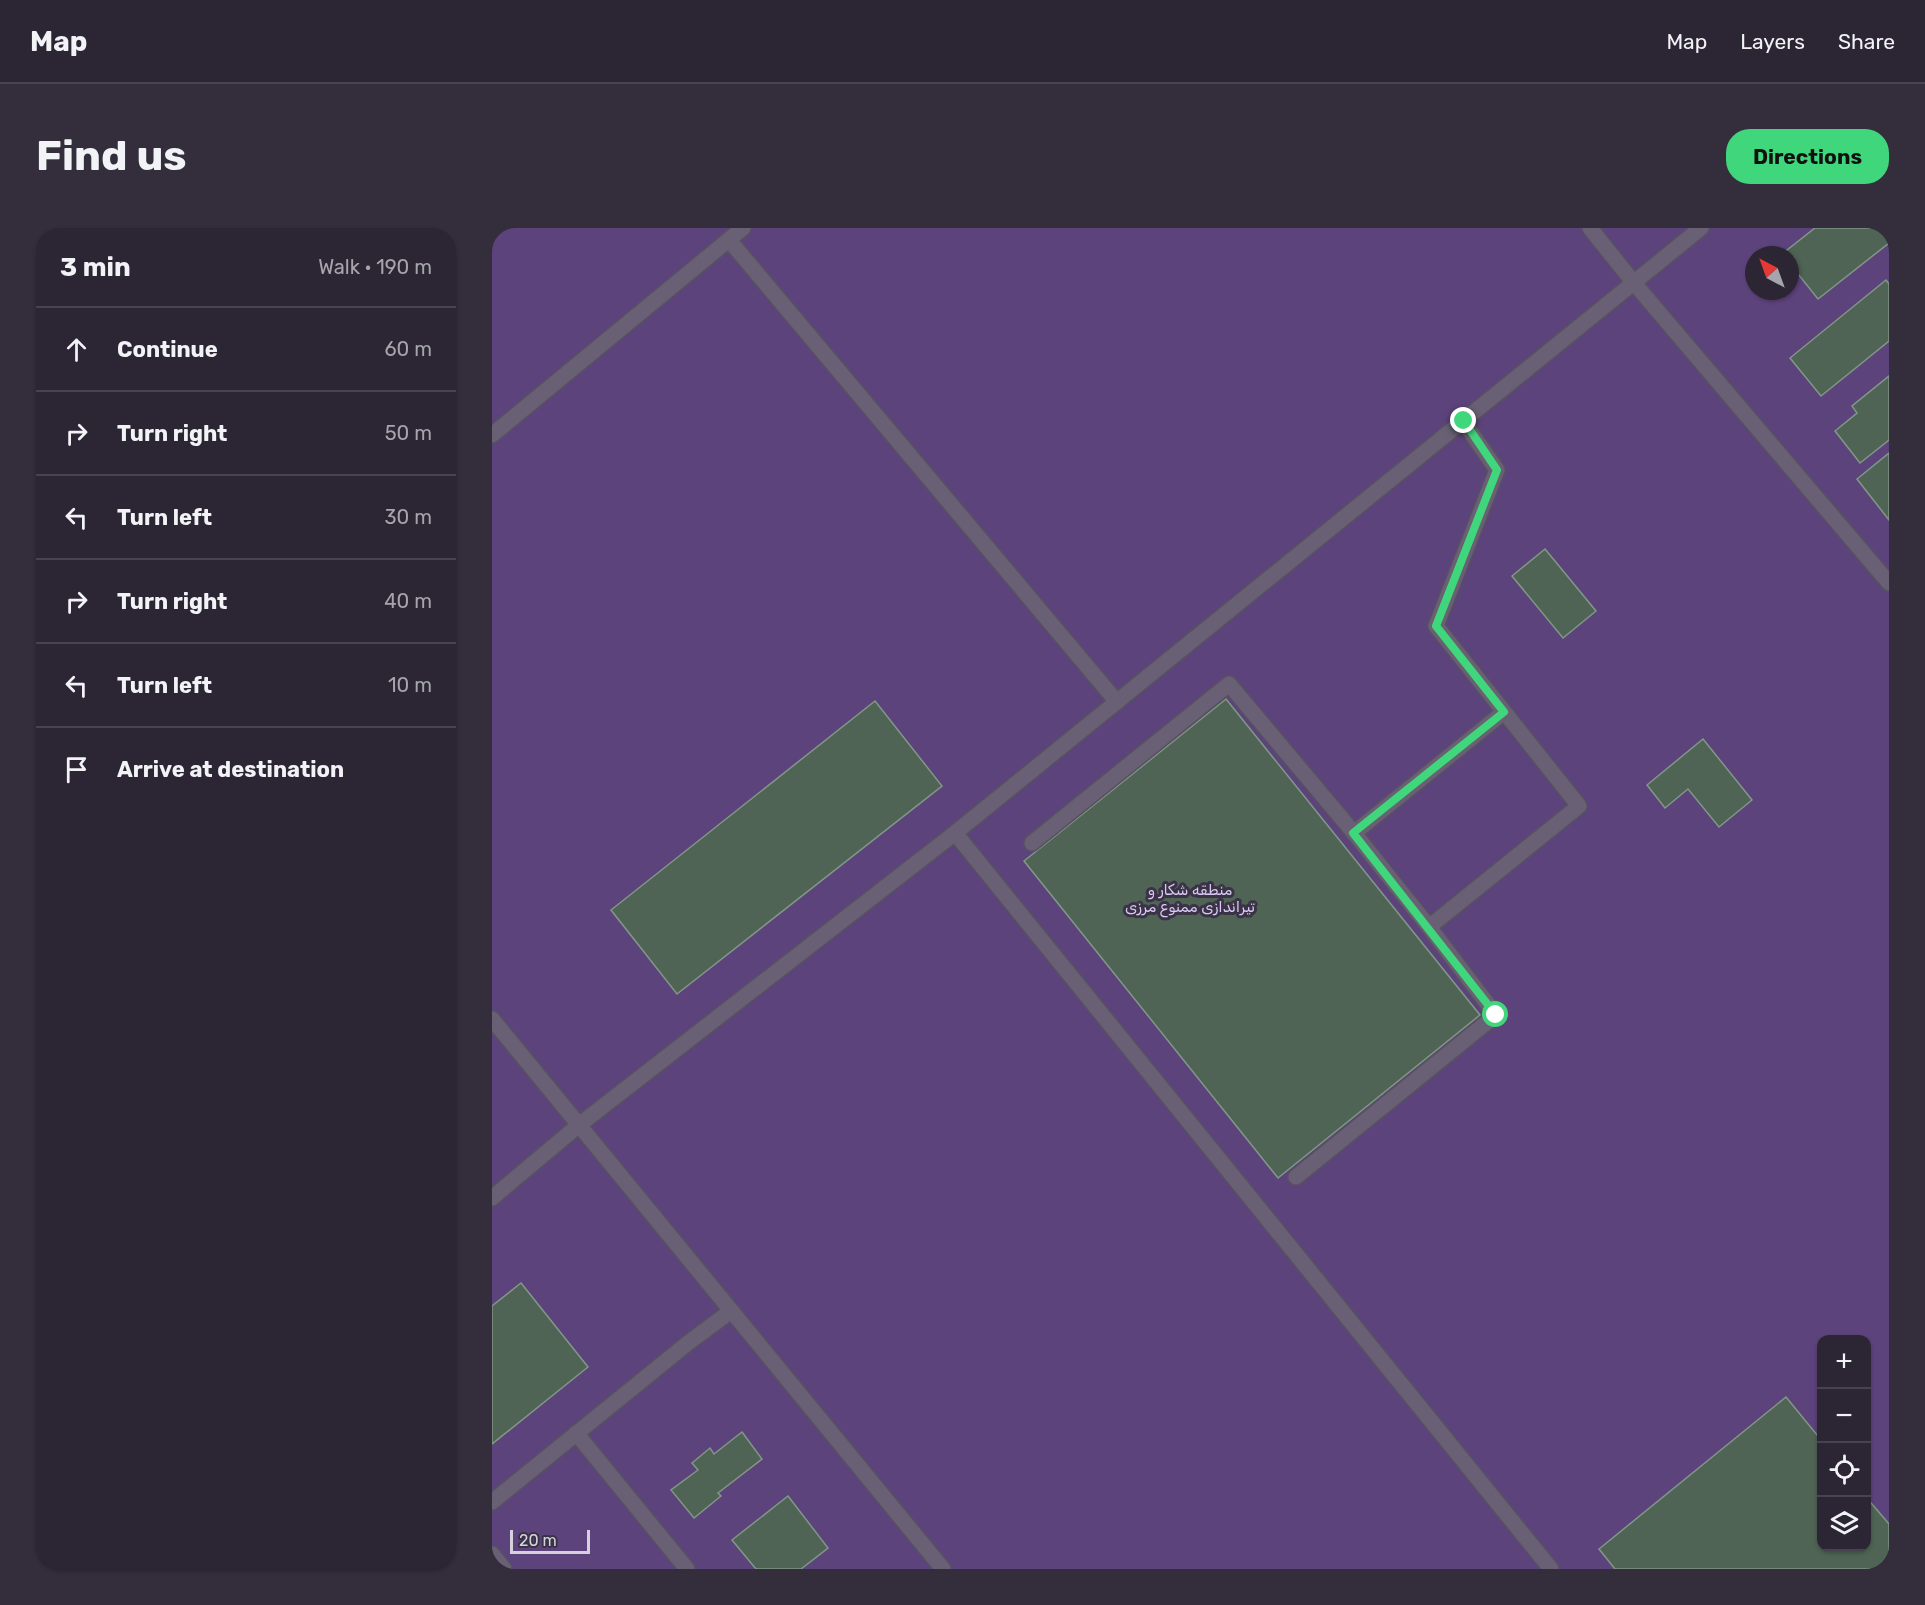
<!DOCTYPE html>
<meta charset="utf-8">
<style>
:root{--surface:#2c2634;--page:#342e3c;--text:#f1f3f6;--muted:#a6a5ac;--line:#48434f;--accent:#40d77c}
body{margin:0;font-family:Rubik,"Noto Naskh Arabic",sans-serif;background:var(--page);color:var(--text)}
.controls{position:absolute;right:18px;bottom:18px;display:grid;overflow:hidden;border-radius:12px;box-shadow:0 2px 4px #0004}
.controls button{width:54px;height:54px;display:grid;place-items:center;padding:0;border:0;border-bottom:2px solid var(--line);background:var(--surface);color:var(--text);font:30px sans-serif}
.compass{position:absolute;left:1253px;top:18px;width:54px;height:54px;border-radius:50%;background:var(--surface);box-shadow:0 2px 4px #0004;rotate:319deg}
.scale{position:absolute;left:18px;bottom:15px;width:80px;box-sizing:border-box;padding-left:6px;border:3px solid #d5d1dd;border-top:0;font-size:16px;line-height:21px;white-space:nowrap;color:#d5d1dd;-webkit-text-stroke:4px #3a3246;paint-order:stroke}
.stop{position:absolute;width:18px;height:18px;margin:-14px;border:4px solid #40d77c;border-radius:50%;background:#fff}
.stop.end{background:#40d77c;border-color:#fff;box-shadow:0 2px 6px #0008}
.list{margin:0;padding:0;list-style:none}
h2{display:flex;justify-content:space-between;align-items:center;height:78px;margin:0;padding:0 24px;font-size:26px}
h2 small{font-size:20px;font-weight:400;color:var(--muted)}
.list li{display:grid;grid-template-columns:39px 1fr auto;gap:18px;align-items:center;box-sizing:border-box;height:84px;padding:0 24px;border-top:2px solid var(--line)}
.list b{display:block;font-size:22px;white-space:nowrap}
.list em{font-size:20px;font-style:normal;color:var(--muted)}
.icon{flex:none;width:33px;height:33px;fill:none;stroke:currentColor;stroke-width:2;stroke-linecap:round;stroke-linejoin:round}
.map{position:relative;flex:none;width:1397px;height:1341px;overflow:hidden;border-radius:24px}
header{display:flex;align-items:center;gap:36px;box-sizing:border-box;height:84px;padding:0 30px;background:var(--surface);border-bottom:2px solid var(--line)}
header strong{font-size:28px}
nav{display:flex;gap:33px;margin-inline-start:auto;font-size:21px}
.intro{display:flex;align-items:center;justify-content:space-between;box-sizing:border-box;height:144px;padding:0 36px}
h1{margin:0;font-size:42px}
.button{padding:15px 27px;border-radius:24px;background:var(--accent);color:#111;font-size:21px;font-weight:700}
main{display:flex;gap:36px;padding:0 36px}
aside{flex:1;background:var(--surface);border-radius:24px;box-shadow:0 2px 4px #0004}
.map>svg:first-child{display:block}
</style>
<header>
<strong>Map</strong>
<nav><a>Map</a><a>Layers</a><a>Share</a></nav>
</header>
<div class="intro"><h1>Find us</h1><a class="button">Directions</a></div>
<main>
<aside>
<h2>3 min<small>Walk · 190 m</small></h2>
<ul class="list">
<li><svg class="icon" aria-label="ahead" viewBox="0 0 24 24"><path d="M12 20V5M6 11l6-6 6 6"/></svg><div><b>Continue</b></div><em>60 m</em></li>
<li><svg class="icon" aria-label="right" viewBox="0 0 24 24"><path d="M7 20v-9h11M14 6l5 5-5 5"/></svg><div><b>Turn right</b></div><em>50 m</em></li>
<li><svg class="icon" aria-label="left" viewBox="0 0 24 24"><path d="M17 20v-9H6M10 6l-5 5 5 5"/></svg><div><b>Turn left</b></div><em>30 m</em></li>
<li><svg class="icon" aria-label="right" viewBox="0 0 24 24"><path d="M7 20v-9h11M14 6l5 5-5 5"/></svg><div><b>Turn right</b></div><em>40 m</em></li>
<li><svg class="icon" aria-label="left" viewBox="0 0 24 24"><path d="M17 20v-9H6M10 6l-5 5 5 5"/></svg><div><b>Turn left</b></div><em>10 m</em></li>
<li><svg class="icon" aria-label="arrive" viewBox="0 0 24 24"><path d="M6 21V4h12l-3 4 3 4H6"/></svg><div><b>Arrive at destination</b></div></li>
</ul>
</aside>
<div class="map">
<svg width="1397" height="1341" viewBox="0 0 1397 1341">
<rect width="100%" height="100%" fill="#3a3246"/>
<!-- green -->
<path fill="#5d437c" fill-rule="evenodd" d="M0,0H1397V1341H0ZM1262,27H1298V63H1262ZM1330,1112H1374V1318H1330Z"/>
<!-- building -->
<g fill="#4f6454" stroke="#819787" stroke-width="1.5">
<polygon points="1323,0 1397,0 1397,15 1326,71 1298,36 1298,27 1290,26"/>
<polygon points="1394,52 1397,56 1397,113 1329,168 1298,130"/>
<polygon points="1397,148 1397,212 1368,235 1343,203 1365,185 1360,178"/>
<polygon points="1397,225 1397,292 1365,251"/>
<polygon points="1053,321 1104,383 1071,410 1020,348"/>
<polygon points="734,471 988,787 786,950 532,633"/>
<polygon points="383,473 450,558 185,766 119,682"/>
<polygon points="1211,511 1260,572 1227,599 1196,561 1173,580 1155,557"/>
<polygon points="29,1055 96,1139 0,1216 0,1078"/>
<polygon points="1294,1169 1330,1213 1330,1318 1374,1318 1374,1269 1397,1296 1397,1341 1123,1341 1107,1321"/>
<polygon points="250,1204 270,1231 226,1265 229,1268 202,1290 179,1262 206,1242 200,1235 218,1220 222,1226"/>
<polygon points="296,1268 336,1320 309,1341 264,1341 240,1312"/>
</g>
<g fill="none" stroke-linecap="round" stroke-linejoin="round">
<!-- minor casing -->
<g stroke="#575161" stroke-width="18">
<g id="minor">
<polyline points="1098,0 1142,55 1397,355"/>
<polyline points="237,12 625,474"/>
<polyline points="971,193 1005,242 944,398 1087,578 937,699 862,605 1012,484"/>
<polyline points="0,207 251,0"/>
<polyline points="463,605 1059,1341"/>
<polyline points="540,615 737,456 862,605"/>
<polyline points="0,791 87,897 0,970"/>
<polyline points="804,949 1004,787 937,699"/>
<polyline points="84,1205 195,1341"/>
<polyline points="0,1274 196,1115 239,1083"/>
<polyline points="0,1326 12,1341"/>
<polyline points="451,1341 87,897 463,605 1209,0"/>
</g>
</g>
<!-- minor -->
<use href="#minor" stroke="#696075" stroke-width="15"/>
</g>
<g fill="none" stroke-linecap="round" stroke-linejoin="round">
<!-- route -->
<polyline stroke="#40d77c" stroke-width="8" points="972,193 1005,242 944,398 1012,484 861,605 1004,787"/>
</g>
<g text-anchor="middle" stroke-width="6" stroke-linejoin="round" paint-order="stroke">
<!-- park labels -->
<g font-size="15" fill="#dac9f3" stroke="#3a3246">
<text x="698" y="667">منطقه شکار و<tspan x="698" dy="17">تیراندازی ممنوع مرزی</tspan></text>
</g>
</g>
</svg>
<div class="controls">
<button>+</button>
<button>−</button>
<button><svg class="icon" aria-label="locate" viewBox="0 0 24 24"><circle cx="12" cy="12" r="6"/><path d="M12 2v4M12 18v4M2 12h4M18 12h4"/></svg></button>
<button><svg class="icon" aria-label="layers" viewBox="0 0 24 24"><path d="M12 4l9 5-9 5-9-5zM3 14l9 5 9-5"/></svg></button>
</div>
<svg class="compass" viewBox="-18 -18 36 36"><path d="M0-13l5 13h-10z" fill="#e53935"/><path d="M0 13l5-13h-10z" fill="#a6a5ac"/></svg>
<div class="scale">20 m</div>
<div class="stop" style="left:1004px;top:787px"></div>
<div class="stop end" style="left:972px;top:193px"></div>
</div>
</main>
